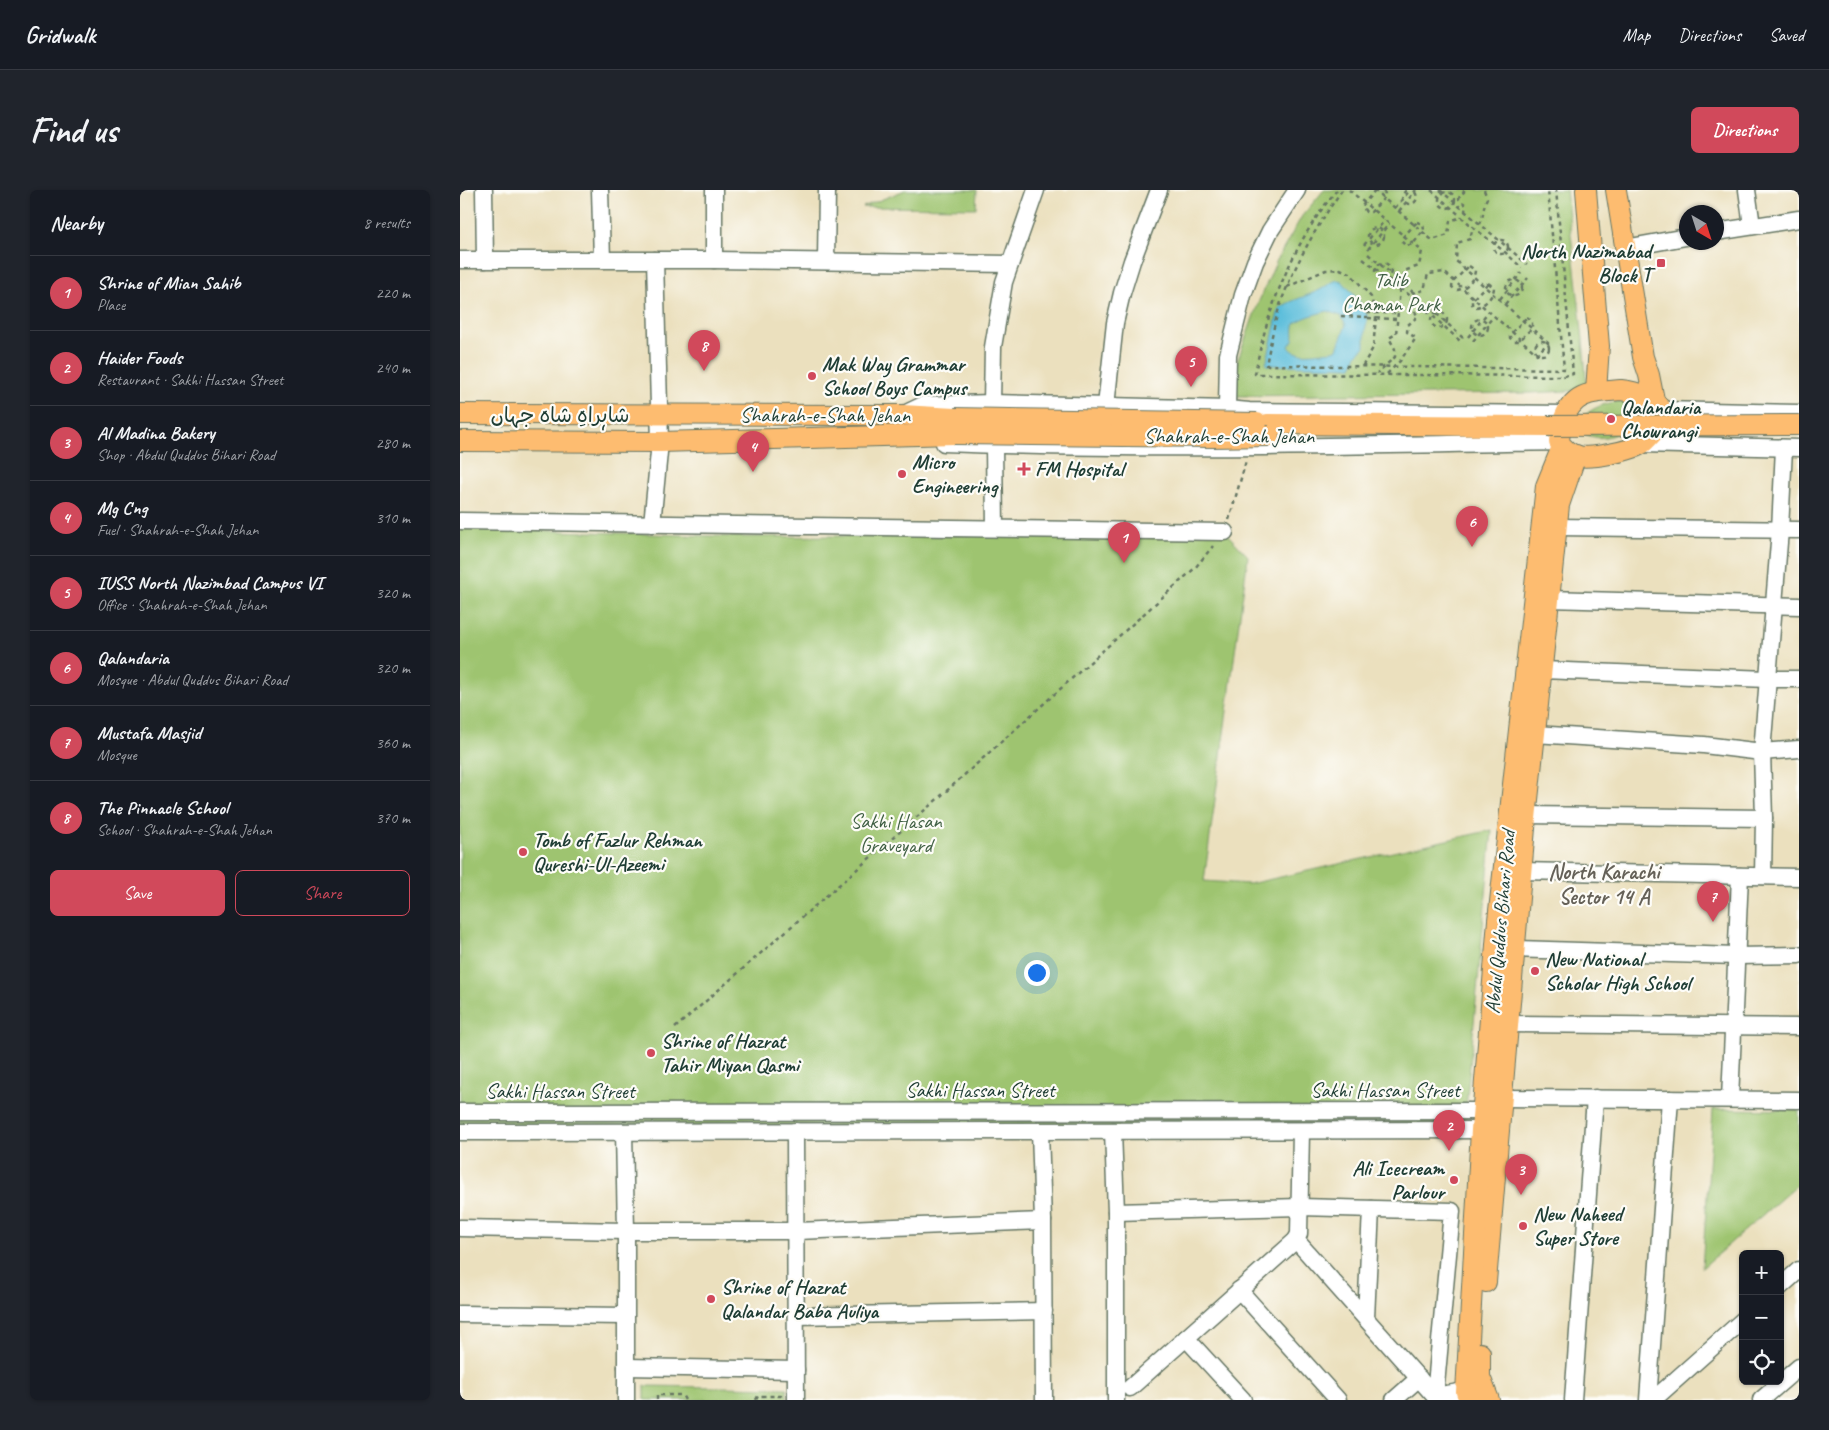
<!DOCTYPE html>
<meta charset="utf-8">
<style>
:root{--surface:#171b24;--page:#20242c;--text:#f1f3f6;--muted:#9ea1a6;--line:#363941;--accent:#d1495b}
body{margin:0;font-family:Caveat,"Playpen Sans Arabic",sans-serif;background:var(--page);color:var(--text)}
.controls{position:absolute;right:15px;bottom:15px;display:grid;overflow:hidden;border-radius:8px;box-shadow:0 1px 4px #0004}
.controls button{width:45px;height:45px;display:grid;place-items:center;padding:0;border:0;border-bottom:1px solid var(--line);background:var(--surface);color:var(--text);font:25px sans-serif}
.compass{position:absolute;left:1219px;top:15px;width:45px;height:45px;border-radius:50%;background:var(--surface);box-shadow:0 1px 4px #0004;rotate:141deg}
.you{position:absolute;left:576px;top:782px;width:18px;height:18px;margin:-12px;border:4px solid #fff;border-radius:50%;background:#1a73e8;box-shadow:0 0 0 8px #1a73e833}
.badge{display:grid;place-items:center;width:32px;height:32px;border-radius:50%;background:var(--accent);color:#fff;font-size:16px;font-weight:700}
.pin{position:absolute;translate:-50% -41px;filter:drop-shadow(0 1px 2px #0008)}
.pin::after{content:'';position:absolute;top:26px;width:18px;height:15px;background:inherit;clip-path:polygon(0 0,100% 0,50% 100%)}
.list{margin:0;padding:0;list-style:none}
h2{display:flex;justify-content:space-between;align-items:center;height:65px;margin:0;padding:0 20px;font-size:21px}
h2 small{font-size:16px;font-weight:400;color:var(--muted)}
.list li{display:grid;grid-template-columns:32px 1fr auto;gap:15px;align-items:center;box-sizing:border-box;height:75px;padding:0 20px;border-top:1px solid var(--line)}
.list b{display:block;font-size:19px;white-space:nowrap}
.list p{margin:0;font-size:16px;white-space:nowrap;color:var(--muted)}
.list em{font-size:16px;font-style:normal;color:var(--muted)}
.actions{display:flex;gap:10px;padding:15px 20px}
.actions a{flex:1;padding:11px 0;border:1px solid var(--accent);border-radius:8px;text-align:center;font-size:18px;color:var(--accent)}
.actions .main{background:var(--accent);color:#fff}
.icon{flex:none;width:28px;height:28px;fill:none;stroke:currentColor;stroke-width:2;stroke-linecap:round;stroke-linejoin:round}
.map{position:relative;flex:none;width:1339px;height:1210px;overflow:hidden;border-radius:8px}
header{display:flex;align-items:center;gap:30px;box-sizing:border-box;height:70px;padding:0 25px;background:var(--surface);border-bottom:1px solid var(--line)}
header strong{font-size:24px}
nav{display:flex;gap:28px;margin-inline-start:auto;font-size:18px}
.intro{display:flex;align-items:center;justify-content:space-between;box-sizing:border-box;height:120px;padding:0 30px}
h1{margin:0;font-size:35px}
.button{padding:12px 22px;border-radius:8px;background:var(--accent);color:#fff;font-size:18px;font-weight:700}
main{display:flex;gap:30px;padding:0 30px}
aside{flex:1;background:var(--surface);border-radius:8px;box-shadow:0 1px 4px #0004}
.map>svg:first-child{display:block}
</style>
<header>
<strong>Gridwalk</strong>
<nav><a>Map</a><a>Directions</a><a>Saved</a></nav>
</header>
<div class="intro"><h1>Find us</h1><a class="button">Directions</a></div>
<main>
<aside>
<h2>Nearby<small>8 results</small></h2>
<ul class="list">
<li><span class="badge">1</span><div><b>Shrine of Mian Sahib</b><p>Place</p></div><em>220 m</em></li>
<li><span class="badge">2</span><div><b>Haider Foods</b><p>Restaurant · Sakhi Hassan Street</p></div><em>240 m</em></li>
<li><span class="badge">3</span><div><b>Al Madina Bakery</b><p>Shop · Abdul Quddus Bihari Road</p></div><em>280 m</em></li>
<li><span class="badge">4</span><div><b>Mg Cng</b><p>Fuel · Shahrah-e-Shah Jehan</p></div><em>310 m</em></li>
<li><span class="badge">5</span><div><b>IUSS North Nazimbad Campus VI</b><p>Office · Shahrah-e-Shah Jehan</p></div><em>320 m</em></li>
<li><span class="badge">6</span><div><b>Qalandaria</b><p>Mosque · Abdul Quddus Bihari Road</p></div><em>320 m</em></li>
<li><span class="badge">7</span><div><b>Mustafa Masjid</b><p>Mosque</p></div><em>360 m</em></li>
<li><span class="badge">8</span><div><b>The Pinnacle School</b><p>School · Shahrah-e-Shah Jehan</p></div><em>370 m</em></li>
</ul>
<div class="actions"><a class="main">Save</a><a>Share</a></div>
</aside>
<div class="map">
<svg width="1339" height="1210" viewBox="0 0 1339 1210">
<rect width="100%" height="100%" fill="#fdfcf7"/>
<filter id="ink" filterUnits="userSpaceOnUse"><feTurbulence type="fractalNoise" baseFrequency=".02" numOctaves="2"/><feDisplacementMap in="SourceGraphic" scale="10" xChannelSelector="R" yChannelSelector="G"/><feConvolveMatrix kernelMatrix="1 2 1 2 8 2 1 2 1" color-interpolation-filters="sRGB"/></filter>
<filter id="wash" filterUnits="userSpaceOnUse"><feTurbulence type="fractalNoise" baseFrequency=".0096" numOctaves="4" result="noise"/><feDisplacementMap in="SourceGraphic" scale="20" xChannelSelector="R" yChannelSelector="G"/><feGaussianBlur stdDeviation="1.12" result="paint"/><feColorMatrix in="noise" values="0 0 0 0 0 0 0 0 0 0 0 0 0 0 0 0 0 1.4 0 .05"/><feComposite in="paint" operator="in"/></filter>
<g filter="url(#wash)">
<rect width="100%" height="100%" fill="#ebe0be"/>
<!-- green -->
<g fill="#9ec46f" stroke="#5e8052">
<polygon points="445,0 517,0 516,18 403,17"/>
<polygon points="864,0 1106,0 1123,150 1127,200 1070,203 772,206 773,183 799,111 817,70 842,26"/>
<path d="M1164,211C1175,212 1184,214 1181,227C1164,240 1148,254 1125,244L1119,231C1131,217 1147,212 1164,211Z"/>
<polygon points="0,338 284,347 765,342 788,366 744,691 789,694 1032,640 1004,940 0,942"/>
<polygon points="1253,919 1339,920 1339,993 1242,1078"/>
<polygon points="185,1196 327,1198 327,1210 185,1210"/>
</g>
<!-- water -->
<path fill="#5cbedb" stroke="#3e7e88" fill-rule="evenodd" d="M878,90L882,91L900,112L908,127L905,140V157L897,164L892,177L806,175L819,118C832,110 847,106 860,100C867,96 870,92 878,90ZM868,121L881,126L886,135L877,159L874,161C862,161 833,169 829,156C830,154 832,152 833,150C835,145 832,139 835,134C840,128 859,123 868,121Z"/>
</g>
<g filter="url(#ink)">
<g fill="none" stroke-linecap="round" stroke-linejoin="round">
<!-- minor casing -->
<g stroke="#667664" stroke-width="19">
<g id="minor">
<polyline points="24,0 25,70"/>
<polyline points="140,0 142,70"/>
<polyline points="254,0 254,70"/>
<polyline points="1287,0 1292,36"/>
<polyline points="1256,42 1339,29"/>
<polyline points="1165,58 1226,47"/>
<polyline points="0,70 254,70 550,74"/>
<polyline points="366,71 367,0"/>
<polyline points="532,213 533,157 544,92 576,0"/>
<polyline points="646,216 655,133 662,103 672,71 699,0"/>
<polyline points="767,219 768,165 783,105 795,72 810,41 837,0"/>
<polyline points="1202,220 1339,223"/>
<polyline points="442,225 463,215 532,213 767,219 789,221 1105,224"/>
<path d="M484,253C688,261 894,256 1099,252"/>
<polyline points="1182,254 1339,258"/>
<polyline points="534,255 535,338"/>
<polyline points="0,331 765,342"/>
<polyline points="192,334 200,252 195,70"/>
<polyline points="1097,337 1339,340"/>
<polyline points="1089,409 1339,416"/>
<polyline points="1082,480 1307,489 1339,489"/>
<polyline points="1075,544 1244,555 1302,562 1339,559"/>
<polyline points="1066,625 1304,628"/>
<polyline points="1061,681 1339,687"/>
<polyline points="1303,686 1304,628 1302,562 1320,340 1324,258"/>
<polyline points="1054,759 1276,766 1339,765"/>
<polyline points="1048,834 1339,837"/>
<polyline points="1042,908 1339,910"/>
<polyline points="1270,909 1280,686"/>
<polyline points="0,922 1035,921"/>
<polyline points="335,941 336,1210"/>
<polyline points="580,941 583,1031 584,1210"/>
<polyline points="653,941 656,1022 656,1210"/>
<polyline points="841,941 839,1044 836,1050 978,1210"/>
<polyline points="0,942 1032,940"/>
<polyline points="164,942 166,1041 166,1210"/>
<polyline points="656,1022 840,1017 992,1021 975,1206 1017,1199"/>
<polyline points="0,1038 166,1041 337,1041 583,1031"/>
<polyline points="1320,1097 1339,1080"/>
<polyline points="779,1100 878,1210"/>
<polyline points="0,1124 165,1126"/>
<polyline points="336,1126 584,1121"/>
<polyline points="906,1128 911,1019"/>
<polyline points="726,1148 783,1210"/>
<polyline points="166,1177 336,1180"/>
<polyline points="670,1198 836,1050"/>
<polyline points="934,1210 959,1188"/>
<polyline points="1113,1210 1135,908"/>
<polyline points="1188,1210 1210,909"/>
<polyline points="1193,1210 1283,1130"/>
<polyline points="1301,1210 1339,1177"/>
</g>
</g>
<!-- major casing -->
<g stroke="#667664" stroke-width="22">
<g id="major">
<polyline points="1126,0 1139,156 1136,202"/>
<polyline points="1156,0 1183,167 1189,185 1194,210"/>
<path d="M1161,200C1178,202 1191,207 1202,220V233C1196,239 1190,247 1183,253C1172,261 1131,269 1118,266C1110,264 1103,258 1099,252C1100,233 1108,209 1129,204C1139,201 1151,201 1161,200Z"/>
<polyline points="0,224 442,225 494,228"/>
<polyline points="807,234 1087,236"/>
<polyline points="0,251 200,252 494,244"/>
<polyline points="1026,1092 1065,638 1099,315 1116,265"/>
<polyline points="1020,1163 1020,1187 1029,1210"/>
<polyline points="1010,1210 1006,1202 1021,940 1038,730 1086,296 1102,257"/>
</g>
</g>
<!-- path -->
<g stroke="#667664" stroke-width="2.5" stroke-dasharray="4 4" stroke-linecap="butt">
<path d="M877,0C835,49 806,120 795,184L1104,186L1113,184L1096,0"/>
<path d="M882,0C857,36 835,73 820,115C814,134 810,155 806,175L1104,179L1088,0"/>
<polyline points="889,0 962,61 959,76 944,81 944,94"/>
<polyline points="914,0 972,50 988,45 990,31 1001,27"/>
<polyline points="915,0 902,16 906,22 911,22 924,8 925,4 923,0"/>
<path d="M946,0L943,4L942,9C951,21 963,9 953,0"/>
<polyline points="971,0 1013,37"/>
<polyline points="980,0 1020,34"/>
<polyline points="1004,0 1004,2 1000,5 999,9 1006,15 1005,21"/>
<path d="M1024,0L1027,8C1023,16 1024,25 1020,34L1067,74"/>
<circle cx="987" cy="10" r="8"/>
<polyline points="935,18 950,0"/>
<polyline points="939,21 956,0"/>
<polygon points="957,32 963,34 964,40 953,54 946,56 942,52 942,48"/>
<circle cx="916" cy="46" r="8"/>
<circle cx="1041" cy="57" r="7"/>
<polyline points="904,55 925,30"/>
<polyline points="908,59 929,34"/>
<polyline points="908,64 954,103"/>
<polyline points="903,69 940,98 936,144 929,148 935,159 935,167 917,183"/>
<circle cx="923" cy="81" r="8"/>
<path d="M1009,76L1015,80C1015,89 1005,100 996,100L992,97L993,92Z"/>
<circle cx="1054" cy="98" r="8"/>
<path d="M1028,93L1034,97C1034,106 1024,117 1015,117L1012,114V110Z"/>
<polyline points="827,97 866,80 880,79 890,83 911,107 916,128 913,158 902,177"/>
<polyline points="940,98 952,107"/>
<polyline points="1040,109 1061,83"/>
<polyline points="1045,114 1068,88"/>
<circle cx="979" cy="130" r="8"/>
<polyline points="907,123 938,123"/>
<polyline points="881,126 908,127"/>
<polygon points="1067,127 1072,131 1072,138 1059,151 1054,151 1050,148 1050,144"/>
<polyline points="908,128 937,129"/>
<circle cx="1020" cy="137" r="8"/>
<polyline points="1008,147 1028,122"/>
<polyline points="1003,148 954,103 964,100 968,84 984,82 1077,164 1088,153 996,71 997,53 1010,49 1013,37 1046,63 1062,78"/>
<circle cx="1082" cy="158" r="7"/>
<polyline points="1013,151 1033,127"/>
<polyline points="927,184 940,171 956,148 947,142 948,135 958,126 950,115 952,107 1000,151"/>
<polyline points="769,330 786,271"/>
<polyline points="215,838 482,605 735,378 753,356"/>
<polyline points="197,1210 197,1205 222,1205 225,1210"/>
<polyline points="296,1210 298,1206 321,1206 321,1209"/>
</g>
<!-- minor -->
<use href="#minor" stroke="#fff" stroke-width="16"/>
<!-- major -->
<use href="#major" stroke="#fdbc70" stroke-width="20"/>
<!-- major-bridge casing -->
<g stroke="#667664" stroke-width="22" stroke-linecap="butt">
<g id="major-bridge">
<polyline points="494,228 797,233"/>
<polyline points="1087,236 1339,235"/>
<polyline points="494,244 752,247 809,246"/>
</g>
</g>
<!-- major-bridge -->
<use href="#major-bridge" stroke="#fdbc70" stroke-width="20"/>
</g>
</g>
<!-- markers -->
<g fill="#d1495b" stroke="#fdfcf7" stroke-width="2">
<rect x="1196" y="68" width="10" height="10" rx="2.5"/>
<circle cx="352" cy="186" r="5"/>
<circle cx="1151" cy="229" r="5"/>
<path d="M561.5 271.5h5v5h5v5h-5v5h-5v-5h-5v-5h5z"/>
<circle cx="442" cy="284" r="5"/>
<circle cx="63" cy="662" r="5"/>
<circle cx="1075" cy="781" r="5"/>
<circle cx="191" cy="863" r="5"/>
<circle cx="994" cy="990" r="5"/>
<circle cx="1063" cy="1036" r="5"/>
<circle cx="251" cy="1109" r="5"/>
</g>
<g text-anchor="middle" stroke-width="4.5" stroke-linejoin="round" paint-order="stroke">
<!-- poi labels -->
<g font-size="21" font-weight="bold" fill="#1f3d34" stroke="#fdfcf7" text-anchor="start">
<text x="1191" y="68" text-anchor="end">North Nazimabad<tspan x="1191" dy="24">Block T</tspan></text>
<text x="362" y="181">Mak Way Grammar<tspan x="362" dy="24">School Boys Campus</tspan></text>
<text x="1161" y="224">Qalandaria<tspan x="1161" dy="24">Chowrangi</tspan></text>
<text x="452" y="279">Micro<tspan x="452" dy="24">Engineering</tspan></text>
<text x="575" y="286">FM Hospital</text>
<text x="73" y="657">Tomb of Fazlur Rehman<tspan x="73" dy="24">Qureshi-Ul-Azeemi</tspan></text>
<text x="1085" y="776">New National<tspan x="1085" dy="24">Scholar High School</tspan></text>
<text x="201" y="858">Shrine of Hazrat<tspan x="201" dy="24">Tahir Miyan Qasmi</tspan></text>
<text x="984" y="985" text-anchor="end">Ali Icecream<tspan x="984" dy="24">Parlour</tspan></text>
<text x="1073" y="1031">New Naheed<tspan x="1073" dy="24">Super Store</tspan></text>
<text x="261" y="1104">Shrine of Hazrat<tspan x="261" dy="24">Qalandar Baba Auliya</tspan></text>
</g>
<!-- park labels -->
<g font-size="21" fill="#3f5f43" stroke="#fdfcf7">
<text x="931" y="97">Talib<tspan x="931" dy="24">Chaman Park</tspan></text>
<text x="436" y="638">Sakhi Hasan<tspan x="436" dy="24">Graveyard</tspan></text>
</g>
<!-- street labels -->
<g font-size="21" fill="#1f3d34" stroke="#fdfcf7">
<text x="100" y="232">شاہراہِ شاہ جہاں</text>
<text x="365" y="232">Shahrah-e-Shah Jehan</text>
<text x="769" y="253">Shahrah-e-Shah Jehan</text>
<text transform="translate(1040 732) rotate(-85)" y="7">Abdul Quddus Bihari Road</text>
<text x="520" y="907">Sakhi Hassan Street</text>
<text x="925" y="907">Sakhi Hassan Street</text>
<text x="100" y="908">Sakhi Hassan Street</text>
</g>
<!-- neighbourhood labels -->
<g font-size="22" font-weight="bold" fill="#656158" stroke="#fdfcf7">
<text x="1144" y="689">North Karachi<tspan x="1144" dy="25">Sector 14 A</tspan></text>
</g>
</g>
</svg>
<div class="controls">
<button>+</button>
<button>−</button>
<button><svg class="icon" aria-label="locate" viewBox="0 0 24 24"><circle cx="12" cy="12" r="6"/><path d="M12 2v4M12 18v4M2 12h4M18 12h4"/></svg></button>
</div>
<svg class="compass" viewBox="-18 -18 36 36"><path d="M0-13l5 13h-10z" fill="#e53935"/><path d="M0 13l5-13h-10z" fill="#9ea1a6"/></svg>
<div class="you"></div>
<div class="pin badge" style="left:664px;top:373px">1</div>
<div class="pin badge" style="left:989px;top:961px">2</div>
<div class="pin badge" style="left:1061px;top:1005px">3</div>
<div class="pin badge" style="left:293px;top:282px">4</div>
<div class="pin badge" style="left:731px;top:197px">5</div>
<div class="pin badge" style="left:1012px;top:357px">6</div>
<div class="pin badge" style="left:1253px;top:732px">7</div>
<div class="pin badge" style="left:244px;top:181px">8</div>
</div>
</main>
